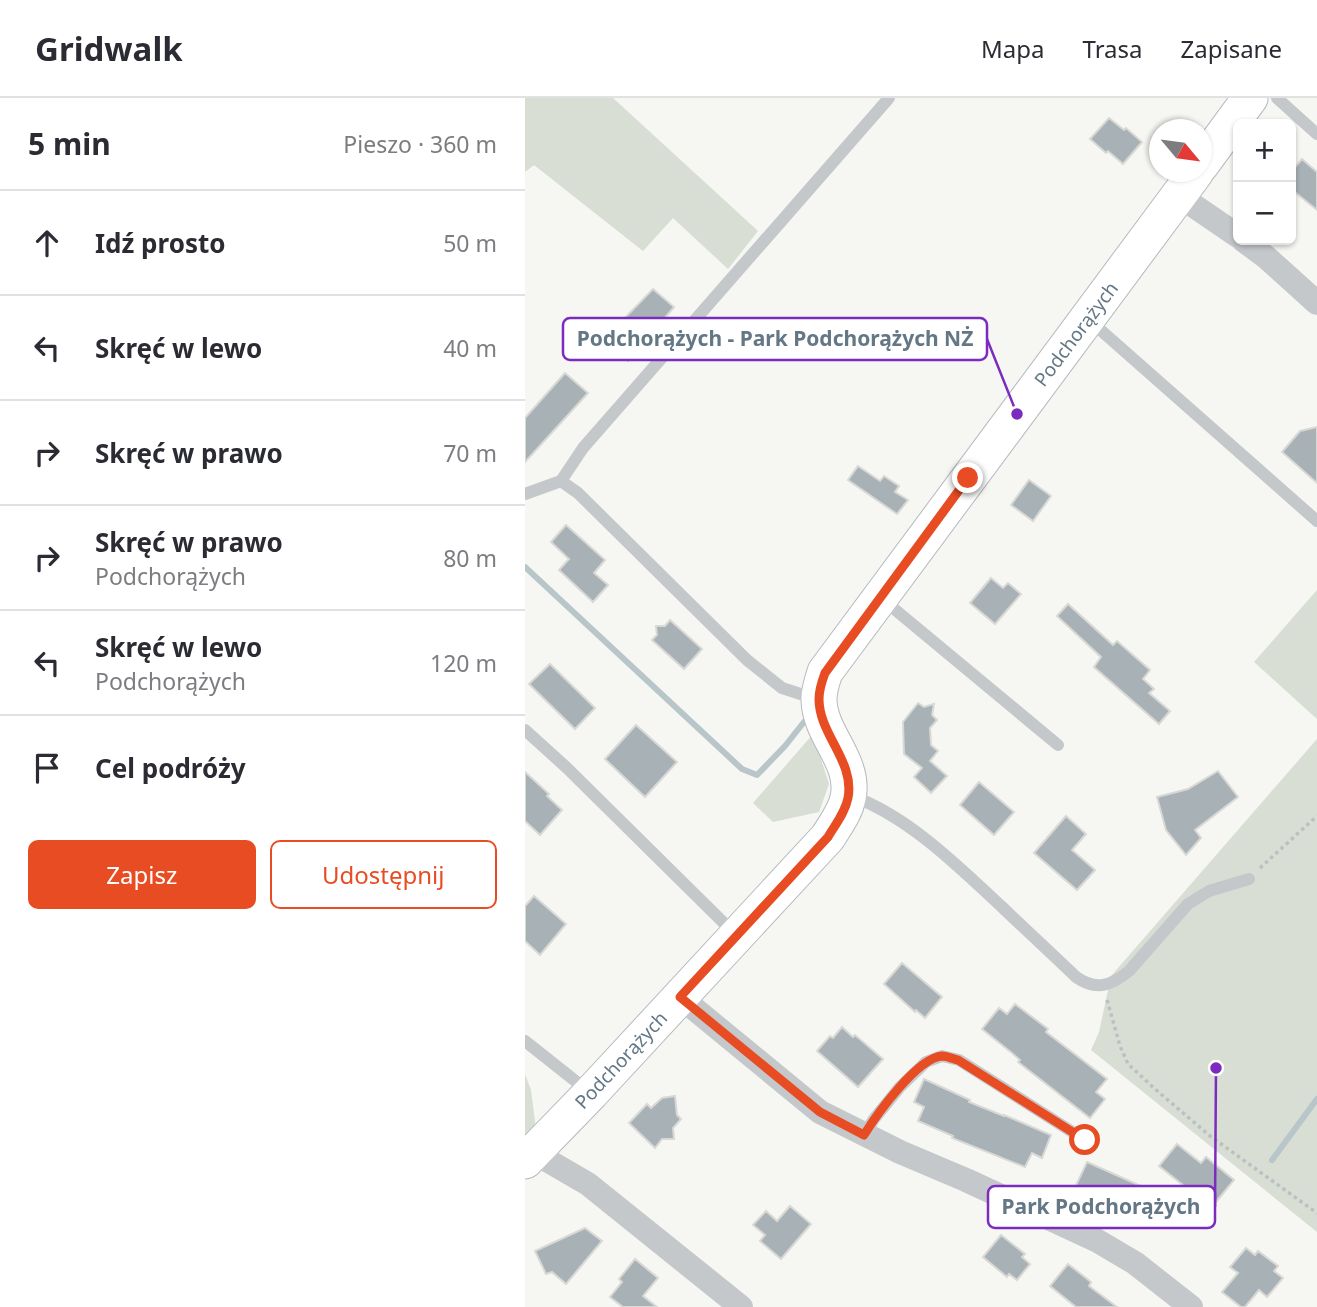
<!DOCTYPE html>
<html lang="pl">
<meta charset="utf-8">
<style>
:root{--surface:#fff;--page:#f2f2f3;--text:#2b2b33;--muted:#7c7c81;--line:#e1e1e2;--accent:#e84c22}
body{margin:0;font-family:"Noto Sans",sans-serif;background:var(--page);color:var(--text)}
.controls{position:absolute;right:21px;top:21px;display:grid;overflow:hidden;border-radius:10px;box-shadow:0 2px 5px #0004}
.controls button{width:63px;height:63px;display:grid;place-items:center;padding:0;border:0;border-bottom:2px solid var(--line);background:var(--surface);color:var(--text);font:35px sans-serif}
.compass{position:absolute;left:624px;top:21px;width:63px;height:63px;border-radius:50%;background:var(--surface);box-shadow:0 2px 5px #0004;rotate:119deg}
.stop{position:absolute;width:21px;height:21px;margin:-16px;border:5px solid #e84c22;border-radius:50%;background:#fff}
.stop.end{background:#e84c22;border-color:#fff;box-shadow:0 2px 7px #0008}
.list{margin:0;padding:0;list-style:none}
h2{display:flex;justify-content:space-between;align-items:center;height:91px;margin:0;padding:0 28px;font-size:30px}
h2 small{font-size:23px;font-weight:400;color:var(--muted)}
.list li{display:grid;grid-template-columns:46px 1fr auto;gap:21px;align-items:center;box-sizing:border-box;height:105px;padding:0 28px;border-top:2px solid var(--line)}
.list b{display:block;font-size:26px;white-space:nowrap}
.list p{margin:0;font-size:23px;white-space:nowrap;color:var(--muted)}
.list em{font-size:23px;font-style:normal;color:var(--muted)}
.actions{display:flex;gap:14px;padding:21px 28px}
.actions a{flex:1;padding:16px 0;border:2px solid var(--accent);border-radius:10px;text-align:center;font-size:24px;color:var(--accent)}
.actions .main{background:var(--accent);color:#fff}
.icon{flex:none;width:38px;height:38px;fill:none;stroke:currentColor;stroke-width:2;stroke-linecap:round;stroke-linejoin:round}
.map{position:relative;flex:none;width:792px;height:1209px;overflow:hidden}
header{display:flex;align-items:center;gap:42px;box-sizing:border-box;height:98px;padding:0 35px;background:var(--surface);border-bottom:2px solid var(--line)}
header strong{font-size:33px}
nav{display:flex;gap:38px;margin-inline-start:auto;font-size:24px}
main{display:flex}
aside{flex:1;background:var(--surface)}
.map>svg:first-child{display:block}
</style>
<header>
<strong>Gridwalk</strong>
<nav><a>Mapa</a><a>Trasa</a><a>Zapisane</a></nav>
</header>
<main>
<aside>
<h2>5 min<small>Pieszo · 360 m</small></h2>
<ul class="list">
<li><svg class="icon" aria-label="ahead" viewBox="0 0 24 24"><path d="M12 20V5M6 11l6-6 6 6"/></svg><div><b>Idź prosto</b></div><em>50 m</em></li>
<li><svg class="icon" aria-label="left" viewBox="0 0 24 24"><path d="M17 20v-9H6M10 6l-5 5 5 5"/></svg><div><b>Skręć w lewo</b></div><em>40 m</em></li>
<li><svg class="icon" aria-label="right" viewBox="0 0 24 24"><path d="M7 20v-9h11M14 6l5 5-5 5"/></svg><div><b>Skręć w prawo</b></div><em>70 m</em></li>
<li><svg class="icon" aria-label="right" viewBox="0 0 24 24"><path d="M7 20v-9h11M14 6l5 5-5 5"/></svg><div><b>Skręć w prawo</b><p>Podchorążych</p></div><em>80 m</em></li>
<li><svg class="icon" aria-label="left" viewBox="0 0 24 24"><path d="M17 20v-9H6M10 6l-5 5 5 5"/></svg><div><b>Skręć w lewo</b><p>Podchorążych</p></div><em>120 m</em></li>
<li><svg class="icon" aria-label="arrive" viewBox="0 0 24 24"><path d="M6 21V4h12l-3 4 3 4H6"/></svg><div><b>Cel podróży</b></div></li>
</ul>
<div class="actions"><a class="main">Zapisz</a><a>Udostępnij</a></div>
</aside>
<div class="map">
<svg width="792" height="1209" viewBox="0 0 792 1209">
<rect width="100%" height="100%" fill="#f6f6f3"/>
<!-- green -->
<g fill="#d8ded4">
<polygon points="0,0 88,0 233,133 203,171 148,120 118,153 9,67 0,74"/>
<polygon points="792,492 792,621 729,564"/>
<polygon points="288,636 304,686 294,714 248,724 228,705"/>
<polygon points="792,641 792,1134 566,952 574,934 586,878"/>
<polygon points="0,976 6,992 11,1032 0,1043"/>
</g>
<g fill="none" stroke-linecap="round" stroke-linejoin="round">
<!-- stream -->
<g stroke="#b9c6c9" stroke-width="6">
<polyline points="0,469 217,671 232,677 260,648 279,624"/>
<polyline points="747,1062 792,1001"/>
</g>
</g>
<!-- building -->
<g fill="#a8b1b6" stroke="#d8d8d5" stroke-width="2">
<polygon points="584,20 599,32 601,30 617,44 598,66 583,53 581,55 565,41"/>
<polygon points="777,61 792,74 792,112 766,91 766,74"/>
<polygon points="128,191 149,209 103,263 88,250 93,243 90,230"/>
<polygon points="40,275 63,295 0,364 0,320"/>
<polygon points="792,329 792,385 757,354 775,333"/>
<polygon points="333,368 355,383 359,378 374,388 370,394 383,402 372,416 323,382"/>
<polygon points="504,382 526,398 508,423 486,407"/>
<polygon points="41,427 80,462 69,475 83,487 68,504 34,472 44,461 26,444"/>
<polygon points="466,480 478,490 483,485 496,496 470,526 445,505"/>
<polygon points="543,506 588,547 592,543 625,572 618,581 629,591 624,595 645,613 634,626 569,569 576,559 532,518"/>
<polygon points="145,522 177,551 159,571 127,542 132,537 131,528 140,528"/>
<polygon points="25,566 70,610 50,631 4,586"/>
<polygon points="393,605 399,609 409,606 407,617 412,622 405,630 406,647 413,653 405,663 422,678 406,695 389,679 397,670 379,656 378,624"/>
<polygon points="111,627 152,664 120,699 80,661"/>
<polygon points="693,673 713,699 670,732 676,740 661,757 641,732 632,699 663,691"/>
<polygon points="0,674 24,696 22,698 37,712 15,737 0,723"/>
<polygon points="454,684 489,714 469,737 435,707"/>
<polygon points="541,718 561,736 547,752 570,772 552,792 509,755"/>
<polygon points="9,798 41,826 15,857 0,843 0,808"/>
<polygon points="377,865 417,899 400,920 391,912 390,914 359,886"/>
<polygon points="490,906 523,931 521,934 582,981 571,994 580,1001 565,1020 493,964 495,962 487,955 457,931 474,910 482,916"/>
<polygon points="317,929 328,939 330,937 358,961 333,989 292,953 305,938 308,940"/>
<polygon points="399,981 445,1002 444,1004 479,1018 479,1017 526,1037 517,1060 507,1055 500,1069 427,1040 428,1038 393,1023 399,1009 389,1004"/>
<polygon points="150,998 152,1017 156,1021 148,1030 149,1041 137,1041 130,1050 104,1025 122,1006 126,1010 137,1000"/>
<polygon points="652,1046 676,1065 681,1059 709,1082 691,1104 681,1096 677,1102 634,1068"/>
<polygon points="562,1064 627,1093 615,1120 597,1111 594,1118 547,1096"/>
<polygon points="265,1108 286,1126 256,1161 235,1143 240,1137 228,1127 241,1113 252,1123"/>
<polygon points="60,1130 77,1143 41,1186 27,1174 21,1176 10,1153"/>
<polygon points="476,1137 500,1156 497,1159 505,1166 492,1182 484,1176 482,1179 458,1159"/>
<polygon points="721,1150 730,1157 733,1153 753,1168 749,1173 758,1180 742,1199 734,1192 720,1209 716,1209 697,1194 713,1175 705,1169"/>
<polygon points="110,1161 133,1180 118,1198 132,1209 98,1209 85,1199 97,1184 94,1181"/>
<polygon points="543,1166 566,1184 564,1188 592,1209 551,1209 525,1188"/>
</g>
<g fill="none" stroke-linecap="round" stroke-linejoin="round">
<!-- secondary casing -->
<g stroke="#b4babe" stroke-width="37">
<g id="secondary">
<polyline points="676,67 725,0"/>
<path d="M0,1063L66,995L303,739C310,727 320,715 323,700C331,663 294,637 294,601C294,592 297,583 300,574L671,74"/>
</g>
</g>
<!-- path -->
<g stroke="#bdc0c2" stroke-width="3.5" stroke-dasharray="3.5 3.5" stroke-linecap="butt">
<polyline points="735,770 792,718"/>
<polyline points="582,902 595,948 603,966 630,991 685,1038 792,1115"/>
</g>
<!-- lane -->
<g stroke="#c4c8cb" stroke-width="12">
<polyline points="752,0 792,36"/>
<polyline points="563,221 792,423"/>
<polyline points="36,383 58,350 364,0"/>
<polyline points="0,396 36,383 53,395 222,562 257,590 291,601"/>
<polyline points="356,500 533,647"/>
<polyline points="0,632 42,670 211,837"/>
<path d="M327,698C384,719 433,768 477,809C502,833 527,856 551,879C571,893 586,888 604,873L663,806L684,793L724,781"/>
<polyline points="0,943 63,993"/>
<polyline points="339,1037 349,1021 375,989 401,964 417,958 434,962 560,1042"/>
</g>
<!-- street -->
<g stroke="#c4c8cb" stroke-width="24">
<polyline points="653,97 713,138"/>
<polyline points="718,142 741,159 792,205"/>
<polyline points="155,899 295,1014 375,1054 441,1082 571,1142 610,1165 666,1209"/>
<polyline points="8,1054 63,1086 216,1209"/>
</g>
<!-- secondary -->
<use href="#secondary" stroke="#fff" stroke-width="35"/>
</g>
<g fill="none" stroke-linecap="round" stroke-linejoin="round">
<!-- route -->
<path stroke="#e84c22" stroke-width="9" d="M443,380L300,575C297,583 294,592 294,601C294,637 330,663 323,700C320,715 310,727 303,739L155,899L295,1014L339,1037C352,1016 392,960 417,958C422,958 429,961 433,962L560,1042"/>
</g>
<g text-anchor="middle" stroke-width="7" stroke-linejoin="round" paint-order="stroke">
<!-- street labels -->
<g font-size="19" fill="#647785" stroke="#fff">
<text transform="translate(551 236) rotate(-53)" y="7">Podchorążych</text>
<text transform="translate(96 962) rotate(-47)" y="7">Podchorążych</text>
</g>
</g>
<!-- callouts -->
<path fill="none" stroke="#7b2cbf" stroke-width="2.5" d="M492 316L462 241M691 970L690 1109"/>
<g fill="#7b2cbf" stroke="#fff" stroke-width="2.5">
<circle cx="492" cy="316" r="7"/>
<circle cx="691" cy="970" r="7"/>
</g>
<g fill="#fff" stroke="#7b2cbf" stroke-width="2.5">
<rect x="38" y="220" width="424" height="42" rx="7"/>
<rect x="463" y="1088" width="227" height="42" rx="7"/>
</g>
<g font-size="21" text-anchor="middle" font-weight="bold" fill="#647785">
<text x="250" y="248">Podchorążych - Park Podchorążych NŻ</text>
<text x="576" y="1116">Park Podchorążych</text>
</g>
</svg>
<div class="controls">
<button>+</button>
<button>−</button>
</div>
<svg class="compass" viewBox="-18 -18 36 36"><path d="M0-13l5 13h-10z" fill="#e53935"/><path d="M0 13l5-13h-10z" fill="#7c7c81"/></svg>
<div class="stop" style="left:560px;top:1042px"></div>
<div class="stop end" style="left:443px;top:380px"></div>
</div>
</main>
